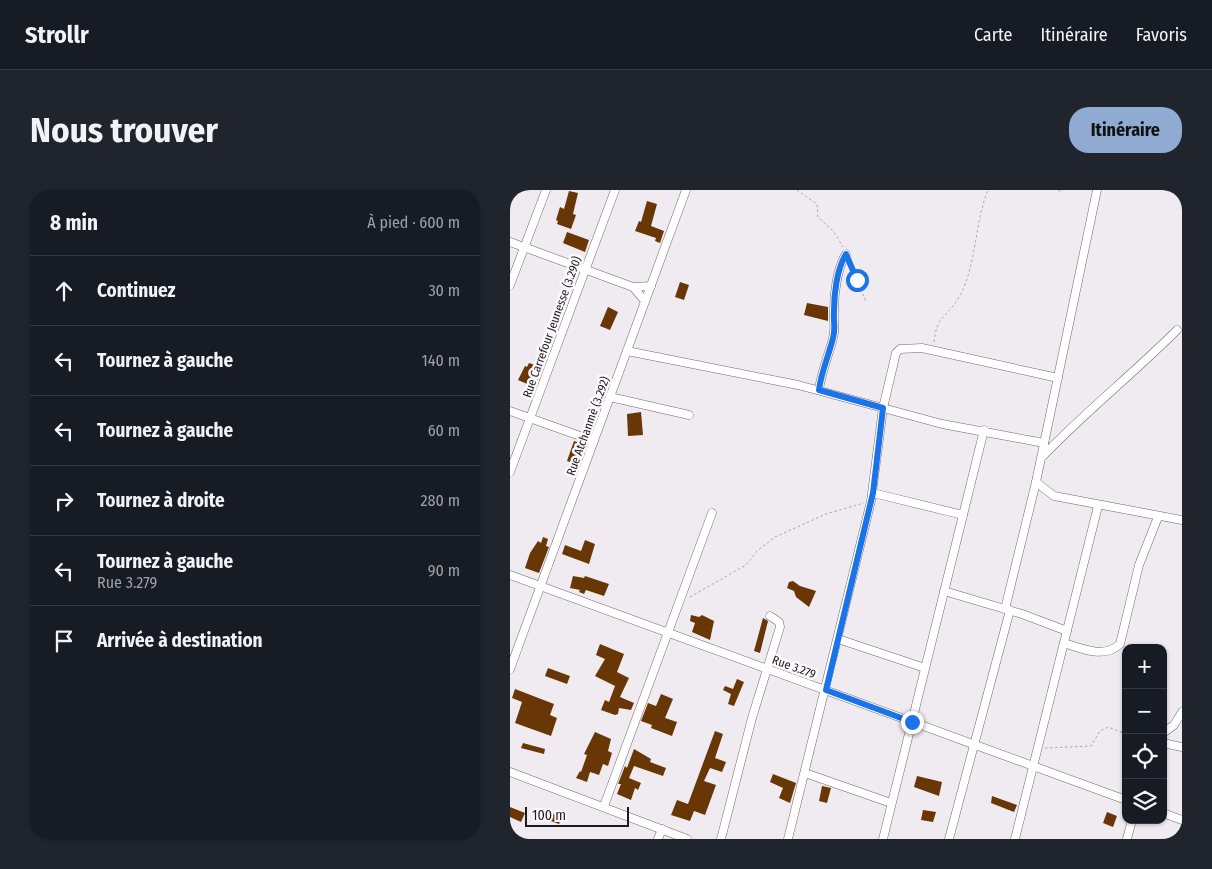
<!DOCTYPE html>
<html lang="fr">
<meta charset="utf-8">
<style>
:root{--surface:#171b24;--page:#20242c;--text:#f1f3f6;--muted:#9ea1a6;--line:#363941;--accent:#8fabd1}
body{margin:0;font-family:"Fira Sans Condensed",sans-serif;background:var(--page);color:var(--text)}
.controls{position:absolute;right:15px;bottom:15px;display:grid;overflow:hidden;border-radius:10px;box-shadow:0 1px 4px #0004}
.controls button{width:45px;height:45px;display:grid;place-items:center;padding:0;border:0;border-bottom:1px solid var(--line);background:var(--surface);color:var(--text);font:25px sans-serif}
.scale{position:absolute;left:15px;bottom:12px;width:104px;box-sizing:border-box;padding-left:5px;border:2px solid #1d1b1d;border-top:0;font-size:14px;line-height:18px;white-space:nowrap;color:#1d1b1d;-webkit-text-stroke:4px #fdf8fd;paint-order:stroke}
.stop{position:absolute;width:15px;height:15px;margin:-11px;border:4px solid #1a73e8;border-radius:50%;background:#fff}
.stop.end{background:#1a73e8;border-color:#fff;box-shadow:0 1px 5px #0008}
.list{margin:0;padding:0;list-style:none}
h2{display:flex;justify-content:space-between;align-items:center;height:65px;margin:0;padding:0 20px;font-size:21px}
h2 small{font-size:16px;font-weight:400;color:var(--muted)}
.list li{display:grid;grid-template-columns:32px 1fr auto;gap:15px;align-items:center;box-sizing:border-box;height:70px;padding:0 20px;border-top:1px solid var(--line)}
.list b{display:block;font-size:19px;white-space:nowrap}
.list p{margin:0;font-size:16px;white-space:nowrap;color:var(--muted)}
.list em{font-size:16px;font-style:normal;color:var(--muted)}
.icon{flex:none;width:28px;height:28px;fill:none;stroke:currentColor;stroke-width:2;stroke-linecap:round;stroke-linejoin:round}
.map{position:relative;flex:none;width:672px;height:649px;overflow:hidden;border-radius:20px}
header{display:flex;align-items:center;gap:30px;box-sizing:border-box;height:70px;padding:0 25px;background:var(--surface);border-bottom:1px solid var(--line)}
header strong{font-size:24px}
nav{display:flex;gap:28px;margin-inline-start:auto;font-size:18px}
.intro{display:flex;align-items:center;justify-content:space-between;box-sizing:border-box;height:120px;padding:0 30px}
h1{margin:0;font-size:35px}
.button{padding:12px 22px;border-radius:20px;background:var(--accent);color:#111;font-size:18px;font-weight:700}
main{display:flex;gap:30px;padding:0 30px}
aside{flex:1;background:var(--surface);border-radius:20px;box-shadow:0 1px 4px #0004}
.map>svg:first-child{display:block}
</style>
<header>
<strong>Strollr</strong>
<nav><a>Carte</a><a>Itinéraire</a><a>Favoris</a></nav>
</header>
<div class="intro"><h1>Nous trouver</h1><a class="button">Itinéraire</a></div>
<main>
<aside>
<h2>8 min<small>À pied · 600 m</small></h2>
<ul class="list">
<li><svg class="icon" aria-label="ahead" viewBox="0 0 24 24"><path d="M12 20V5M6 11l6-6 6 6"/></svg><div><b>Continuez</b></div><em>30 m</em></li>
<li><svg class="icon" aria-label="left" viewBox="0 0 24 24"><path d="M17 20v-9H6M10 6l-5 5 5 5"/></svg><div><b>Tournez à gauche</b></div><em>140 m</em></li>
<li><svg class="icon" aria-label="left" viewBox="0 0 24 24"><path d="M17 20v-9H6M10 6l-5 5 5 5"/></svg><div><b>Tournez à gauche</b></div><em>60 m</em></li>
<li><svg class="icon" aria-label="right" viewBox="0 0 24 24"><path d="M7 20v-9h11M14 6l5 5-5 5"/></svg><div><b>Tournez à droite</b></div><em>280 m</em></li>
<li><svg class="icon" aria-label="left" viewBox="0 0 24 24"><path d="M17 20v-9H6M10 6l-5 5 5 5"/></svg><div><b>Tournez à gauche</b><p>Rue 3.279</p></div><em>90 m</em></li>
<li><svg class="icon" aria-label="arrive" viewBox="0 0 24 24"><path d="M6 21V4h12l-3 4 3 4H6"/></svg><div><b>Arrivée à destination</b></div></li>
</ul>
</aside>
<div class="map">
<svg width="672" height="649" viewBox="0 0 672 649">
<rect width="100%" height="100%" fill="#efebf0"/>
<!-- building -->
<g fill="#693605">
<polygon points="59,1 68,3 63,24 66,25 61,39 47,34 48,31 46,30 50,17 54,19"/>
<polygon points="137,11 147,14 141,36 154,41 150,53 145,51 146,48 125,41 129,31 131,32"/>
<polygon points="57,42 79,50 75,62 53,53"/>
<polygon points="170,92 179,95 174,110 165,107"/>
<polygon points="297,113 318,117 318,131 294,125"/>
<polygon points="98,117 108,122 100,140 90,136"/>
<polygon points="19,173 25,175 24,180 31,183 24,197 8,190 15,176 17,177"/>
<polygon points="131,222 133,245 118,246 117,224"/>
<polygon points="64,251 73,254 66,274 57,271"/>
<polygon points="33,347 38,349 36,356 39,357 29,383 15,378 20,363 28,351 31,353"/>
<polygon points="75,350 85,354 79,374 52,364 55,355 71,361"/>
<polygon points="63,386 74,388 75,386 99,394 94,406 76,400 74,404 69,402 70,400 60,398"/>
<polygon points="283,391 290,396 306,401 299,417 286,407 284,401 277,398 279,392"/>
<polygon points="181,425 189,427 192,425 204,431 200,450 182,442 185,433 180,431"/>
<polygon points="253,428 258,431 250,463 244,461"/>
<polygon points="90,454 114,464 107,482 119,488 110,507 124,513 121,520 109,518 108,524 105,525 91,520 95,510 99,512 105,496 85,486 95,469 86,465"/>
<polygon points="38,478 60,486 57,494 35,486"/>
<polygon points="227,489 234,492 224,516 218,514 221,504 213,500 215,496 223,499"/>
<polygon points="5,499 44,514 40,525 47,528 41,546 5,533 12,512 2,508"/>
<polygon points="151,504 163,509 155,528 167,532 162,546 141,538 142,535 131,531 138,513 146,516"/>
<polygon points="205,541 213,544 205,568 216,572 212,582 200,578 194,591 206,595 195,625 184,621 180,631 161,625 167,610 178,614"/>
<polygon points="85,542 101,549 98,561 102,563 98,576 93,574 89,585 80,582 77,592 66,588 70,581 71,582 77,565 74,564"/>
<polygon points="13,553 35,559 34,564 11,558"/>
<polygon points="124,559 141,569 140,572 156,578 153,586 124,576 119,588 131,593 128,600 125,598 121,610 107,604 111,594 108,594 115,576 117,578"/>
<polygon points="263,584 286,593 280,613 269,608 273,598 260,592"/>
<polygon points="407,586 432,592 429,606 404,597"/>
<polygon points="312,596 321,598 317,613 309,611"/>
<polygon points="482,606 507,615 504,622 481,613"/>
<polygon points="0,617 15,623 11,632 0,627"/>
<polygon points="413,620 426,622 423,632 411,630"/>
<polygon points="36,621 52,627 49,634 33,628"/>
<polygon points="597,622 607,626 603,637 593,633"/>
</g>
<g fill="none" stroke-linecap="round" stroke-linejoin="round">
<!-- minor casing -->
<g stroke="#6d696d" stroke-width="9">
<g id="minor">
<polyline points="0,52 123,97 141,96"/>
<polyline points="0,95 36,0"/>
<polyline points="123,97 135,111"/>
<polyline points="117,161 288,195 432,234 534,253"/>
<path d="M309,200C311,182 319,165 323,148C326,138 323,130 324,121C324,103 327,79 336,64"/>
<polyline points="100,207 179,225"/>
<polyline points="0,221 84,251"/>
<path d="M532,267C575,222 623,184 667,140"/>
<polyline points="0,282 105,0"/>
<polyline points="526,292 544,306 672,330"/>
<polyline points="363,303 453,325"/>
<polyline points="0,385 616,610"/>
<polyline points="434,401 512,424 557,441"/>
<polyline points="495,419 526,292 587,0"/>
<polyline points="328,449 415,478"/>
<path d="M554,453C573,459 594,469 610,454L629,375L648,327"/>
<polyline points="0,479 176,0"/>
<polyline points="653,543 664,535 672,522"/>
<polyline points="653,553 672,557"/>
<polyline points="0,582 177,649"/>
<polyline points="295,583 381,613"/>
<polyline points="94,616 202,323"/>
<polyline points="653,623 672,630"/>
<polyline points="148,649 152,639"/>
<polyline points="211,649 242,528 270,437 269,432 260,426"/>
<polyline points="278,649 361,311 373,218 386,163 390,159 412,158 548,188"/>
<polyline points="373,649 474,240"/>
<polyline points="439,649 500,420"/>
<polyline points="505,649 588,316"/>
<polyline points="617,649 622,630"/>
</g>
</g>
<!-- path -->
<g stroke="#aaa7ab" stroke-width="1" stroke-dasharray="2.5 2.5" stroke-linecap="butt">
<polyline points="287,0 307,14 308,27 324,42 333,57"/>
<polyline points="548,0 553,2"/>
<polyline points="340,71 356,112"/>
<path d="M424,152C427,125 436,128 448,109C467,77 464,34 478,0"/>
<polyline points="180,407 236,375 247,361 265,347 316,324 354,313"/>
<polyline points="535,558 581,556 590,541 598,537 616,544"/>
</g>
<!-- minor -->
<use href="#minor" stroke="#fff" stroke-width="8"/>
</g>
<g fill="none" stroke-linecap="round" stroke-linejoin="round">
<!-- route -->
<path stroke="#1a73e8" stroke-width="6" d="M347,90L336,64C327,79 324,103 324,121C323,130 326,138 323,148C319,165 311,182 309,200L373,218L363,303L316,500L402,532"/>
</g>
<g text-anchor="middle" stroke-width="5" stroke-linejoin="round" paint-order="stroke">
<!-- street labels -->
<g font-size="12" fill="#1d1b1d" stroke="#fdf8fd">
<text transform="translate(42 137) rotate(-70)" y="4">Rue Carrefour Jeunesse (3.290)</text>
<text transform="translate(78 236) rotate(-70)" y="4">Rue Atchanmè (3.292)</text>
<text transform="translate(284 477) rotate(20)" y="4">Rue 3.279</text>
</g>
</g>
</svg>
<div class="controls">
<button>+</button>
<button>−</button>
<button><svg class="icon" aria-label="locate" viewBox="0 0 24 24"><circle cx="12" cy="12" r="6"/><path d="M12 2v4M12 18v4M2 12h4M18 12h4"/></svg></button>
<button><svg class="icon" aria-label="layers" viewBox="0 0 24 24"><path d="M12 4l9 5-9 5-9-5zM3 14l9 5 9-5"/></svg></button>
</div>
<div class="scale">100 m</div>
<div class="stop" style="left:347px;top:90px"></div>
<div class="stop end" style="left:402px;top:532px"></div>
</div>
</main>
